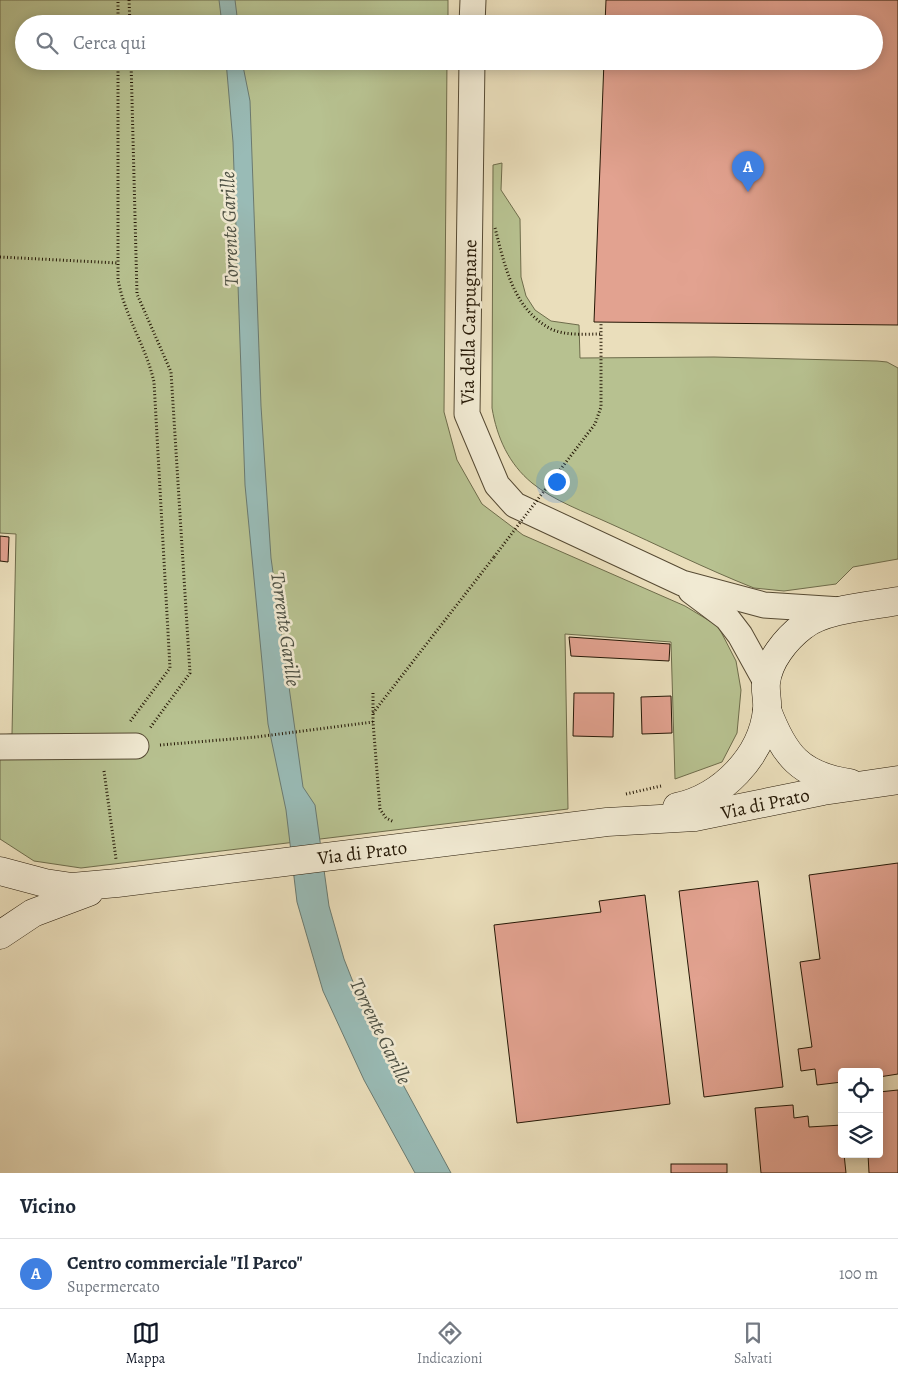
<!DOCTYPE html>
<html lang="it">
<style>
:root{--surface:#fff;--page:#f2f2f3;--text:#1f2937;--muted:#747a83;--line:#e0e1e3;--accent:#111827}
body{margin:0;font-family:Alegreya,serif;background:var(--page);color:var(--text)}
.controls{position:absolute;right:15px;bottom:15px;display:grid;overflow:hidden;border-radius:5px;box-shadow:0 2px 12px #0003}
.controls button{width:45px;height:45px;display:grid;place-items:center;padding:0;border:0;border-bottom:1px solid var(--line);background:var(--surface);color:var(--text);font:25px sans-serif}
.you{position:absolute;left:556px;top:481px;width:18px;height:18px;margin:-12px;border:4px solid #fff;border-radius:50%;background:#1a73e8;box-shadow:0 0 0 8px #1a73e833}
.badge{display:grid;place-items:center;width:32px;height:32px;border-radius:50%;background:var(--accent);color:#fff;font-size:16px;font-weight:700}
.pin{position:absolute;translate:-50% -41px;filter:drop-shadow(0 1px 2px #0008)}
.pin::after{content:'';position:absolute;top:26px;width:18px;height:15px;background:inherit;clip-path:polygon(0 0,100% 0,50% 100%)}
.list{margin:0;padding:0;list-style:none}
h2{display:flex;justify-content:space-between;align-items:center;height:65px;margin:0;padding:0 20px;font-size:21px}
h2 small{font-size:16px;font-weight:400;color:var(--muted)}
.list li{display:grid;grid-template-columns:32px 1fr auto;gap:15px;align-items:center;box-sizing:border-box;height:70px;padding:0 20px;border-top:1px solid var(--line)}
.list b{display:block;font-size:19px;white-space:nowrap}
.list p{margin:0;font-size:16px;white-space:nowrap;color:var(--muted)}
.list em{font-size:16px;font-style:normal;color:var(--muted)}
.icon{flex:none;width:28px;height:28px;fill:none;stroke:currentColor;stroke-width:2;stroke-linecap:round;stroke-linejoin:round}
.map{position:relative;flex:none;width:898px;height:1173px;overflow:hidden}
.search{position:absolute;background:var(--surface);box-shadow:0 2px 12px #0003;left:15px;right:15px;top:15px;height:55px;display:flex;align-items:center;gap:12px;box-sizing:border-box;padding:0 18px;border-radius:28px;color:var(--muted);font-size:19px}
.sheet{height:135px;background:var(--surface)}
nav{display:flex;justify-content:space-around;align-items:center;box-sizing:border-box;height:70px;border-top:1px solid var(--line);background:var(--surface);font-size:14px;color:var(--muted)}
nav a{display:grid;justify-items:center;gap:2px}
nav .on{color:var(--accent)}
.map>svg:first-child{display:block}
</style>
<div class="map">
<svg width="898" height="1173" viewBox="0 0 898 1173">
<rect width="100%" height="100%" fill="#eadebb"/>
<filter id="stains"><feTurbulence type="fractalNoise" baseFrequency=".004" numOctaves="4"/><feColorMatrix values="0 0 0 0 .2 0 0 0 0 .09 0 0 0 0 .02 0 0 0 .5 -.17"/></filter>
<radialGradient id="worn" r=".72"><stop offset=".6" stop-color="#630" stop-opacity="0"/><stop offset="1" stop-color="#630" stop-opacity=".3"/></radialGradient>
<!-- green -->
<g fill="#b7c190" stroke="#6e6c4b">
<polygon points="0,0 448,0 448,24 24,24 24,61 447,61 444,412 457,460 482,504 523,535 685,606 718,626 736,661 741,690 737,733 722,762 675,779 671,642 565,634 568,809 81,868 34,861 0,839 0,735 12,734 16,534 0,533"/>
<path d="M502,163L501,190L520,219L521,277L526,296L535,310L551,321L579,325L580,358L714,357L877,361L887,362L898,368V559L853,567L836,584L784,591L754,588C706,569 658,545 611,524C585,512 554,501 532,483C509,464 497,438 492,408L493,165Z"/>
</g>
<!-- water -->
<g fill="#99bbb6" stroke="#6b7a70">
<polygon points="219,0 235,0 238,24 222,24"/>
<polygon points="226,61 242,61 250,101 261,406 271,558 303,787 315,805 329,906 344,959 368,1020 451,1173 415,1173 364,1080 323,991 297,902 286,810 268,724 245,485 233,142"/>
</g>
<!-- building -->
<g fill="#e2a290" stroke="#251806">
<polygon points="606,0 898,0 898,325 594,322 604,61 874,61 874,24 605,24"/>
<polygon points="0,536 9,537 8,562 0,561"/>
<polygon points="569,637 670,644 669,661 571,656"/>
<polygon points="574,693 614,693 613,737 573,736"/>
<polygon points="671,696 672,733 642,734 641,697"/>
<polygon points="898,863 898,1074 879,1077 879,1072 842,1072 842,1082 817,1085 815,1069 801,1071 798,1049 812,1047 800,962 820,959 809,875"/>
<polygon points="758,881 783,1087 704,1097 679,891"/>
<polygon points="645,895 670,1104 517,1123 494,925 601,912 599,901"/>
<polygon points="898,1090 898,1173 869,1173 868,1154 879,1154 879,1092"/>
<polygon points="793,1105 794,1118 808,1116 809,1127 842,1125 842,1154 844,1154 846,1173 761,1173 755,1108"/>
<rect x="671" y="1164" width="56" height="9"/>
</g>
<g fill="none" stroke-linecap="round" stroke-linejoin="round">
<!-- street casing -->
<g stroke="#564a33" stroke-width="27">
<g id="street">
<polyline points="472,24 473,0"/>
<polyline points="472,61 467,414 497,485 515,505 682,583 764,605 841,610"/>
<polyline points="691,591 727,618 740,635 766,682"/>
<polyline points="0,747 136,746"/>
</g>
</g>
<!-- secondary casing -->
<g stroke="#251806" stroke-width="29">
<g id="secondary">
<path d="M767,710C784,755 800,776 850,783"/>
<path d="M677,807C722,797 762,757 767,710C768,701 765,692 766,683C768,661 786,639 803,626C824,609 871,606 898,601"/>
<polyline points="0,871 45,883 72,887 117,883 607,822 695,817 823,791 898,780"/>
<polyline points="0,935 33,913 89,892"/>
</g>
</g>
<!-- path -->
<g stroke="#251806" stroke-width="3" stroke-dasharray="1 2.5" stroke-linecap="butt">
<polyline points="129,0 130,24"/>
<polyline points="118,24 118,0"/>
<path d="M118,61V279C124,315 146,346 154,382L170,668L129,723"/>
<polyline points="131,61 137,294 171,372 190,673 150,728"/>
<path d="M495,228C505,266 513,309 551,329C566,336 585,334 601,334"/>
<polyline points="0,257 118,263"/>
<polyline points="560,470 595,424 601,407 601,324"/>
<polyline points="373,693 373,722 380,809 386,818 394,822"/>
<polyline points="373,713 494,557"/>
<polyline points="160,745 256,737 373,722"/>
<polyline points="104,771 116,859"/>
<polyline points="626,794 661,786"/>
</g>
<!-- street -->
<use href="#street" stroke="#f1ead3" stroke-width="25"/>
<!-- secondary -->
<use href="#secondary" stroke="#f1ead3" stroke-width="28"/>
<!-- path-bridge -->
<polyline stroke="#251806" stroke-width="3" stroke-dasharray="1 2.5" stroke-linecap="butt" points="494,557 560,470"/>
</g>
<g text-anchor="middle" stroke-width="5" stroke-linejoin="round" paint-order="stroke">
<!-- street labels -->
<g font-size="19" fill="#251806" stroke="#f1ead3">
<text transform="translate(468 322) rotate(-89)" y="7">Via della Carpugnane</text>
<text transform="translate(765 803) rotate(-12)" y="7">Via di Prato</text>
<text transform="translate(362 852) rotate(-7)" y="7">Via di Prato</text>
</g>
<!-- water labels -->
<g font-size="20" font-style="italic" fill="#4e5144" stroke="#f1ead3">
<text transform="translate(229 229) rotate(-92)" y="7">Torrente Garille</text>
<text transform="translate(286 629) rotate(82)" y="7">Torrente Garille</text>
<text transform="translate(381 1031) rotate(64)" y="7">Torrente Garille</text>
</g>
</g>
<rect width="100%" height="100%" filter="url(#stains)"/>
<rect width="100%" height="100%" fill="url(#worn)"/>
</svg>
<div class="controls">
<button><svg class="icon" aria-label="locate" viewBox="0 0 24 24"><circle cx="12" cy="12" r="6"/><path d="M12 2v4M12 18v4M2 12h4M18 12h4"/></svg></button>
<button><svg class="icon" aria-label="layers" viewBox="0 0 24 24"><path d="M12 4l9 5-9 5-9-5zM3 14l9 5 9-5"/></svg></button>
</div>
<div class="you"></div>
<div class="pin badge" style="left:748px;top:192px;background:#3f7fe0">A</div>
<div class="search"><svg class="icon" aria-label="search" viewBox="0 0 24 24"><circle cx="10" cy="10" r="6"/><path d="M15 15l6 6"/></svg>Cerca qui</div>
</div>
<section class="sheet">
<h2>Vicino<small></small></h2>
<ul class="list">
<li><span class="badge" style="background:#3f7fe0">A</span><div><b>Centro commerciale &quot;Il Parco&quot;</b><p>Supermercato</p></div><em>100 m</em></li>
</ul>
</section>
<nav>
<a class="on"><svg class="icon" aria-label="map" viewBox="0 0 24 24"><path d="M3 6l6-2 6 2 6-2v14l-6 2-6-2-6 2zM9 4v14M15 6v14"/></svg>Mappa</a>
<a><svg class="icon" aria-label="directions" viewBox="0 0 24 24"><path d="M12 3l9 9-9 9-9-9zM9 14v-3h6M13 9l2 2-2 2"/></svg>Indicazioni</a>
<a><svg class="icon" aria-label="saved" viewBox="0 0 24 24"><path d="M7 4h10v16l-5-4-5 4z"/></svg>Salvati</a>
</nav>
